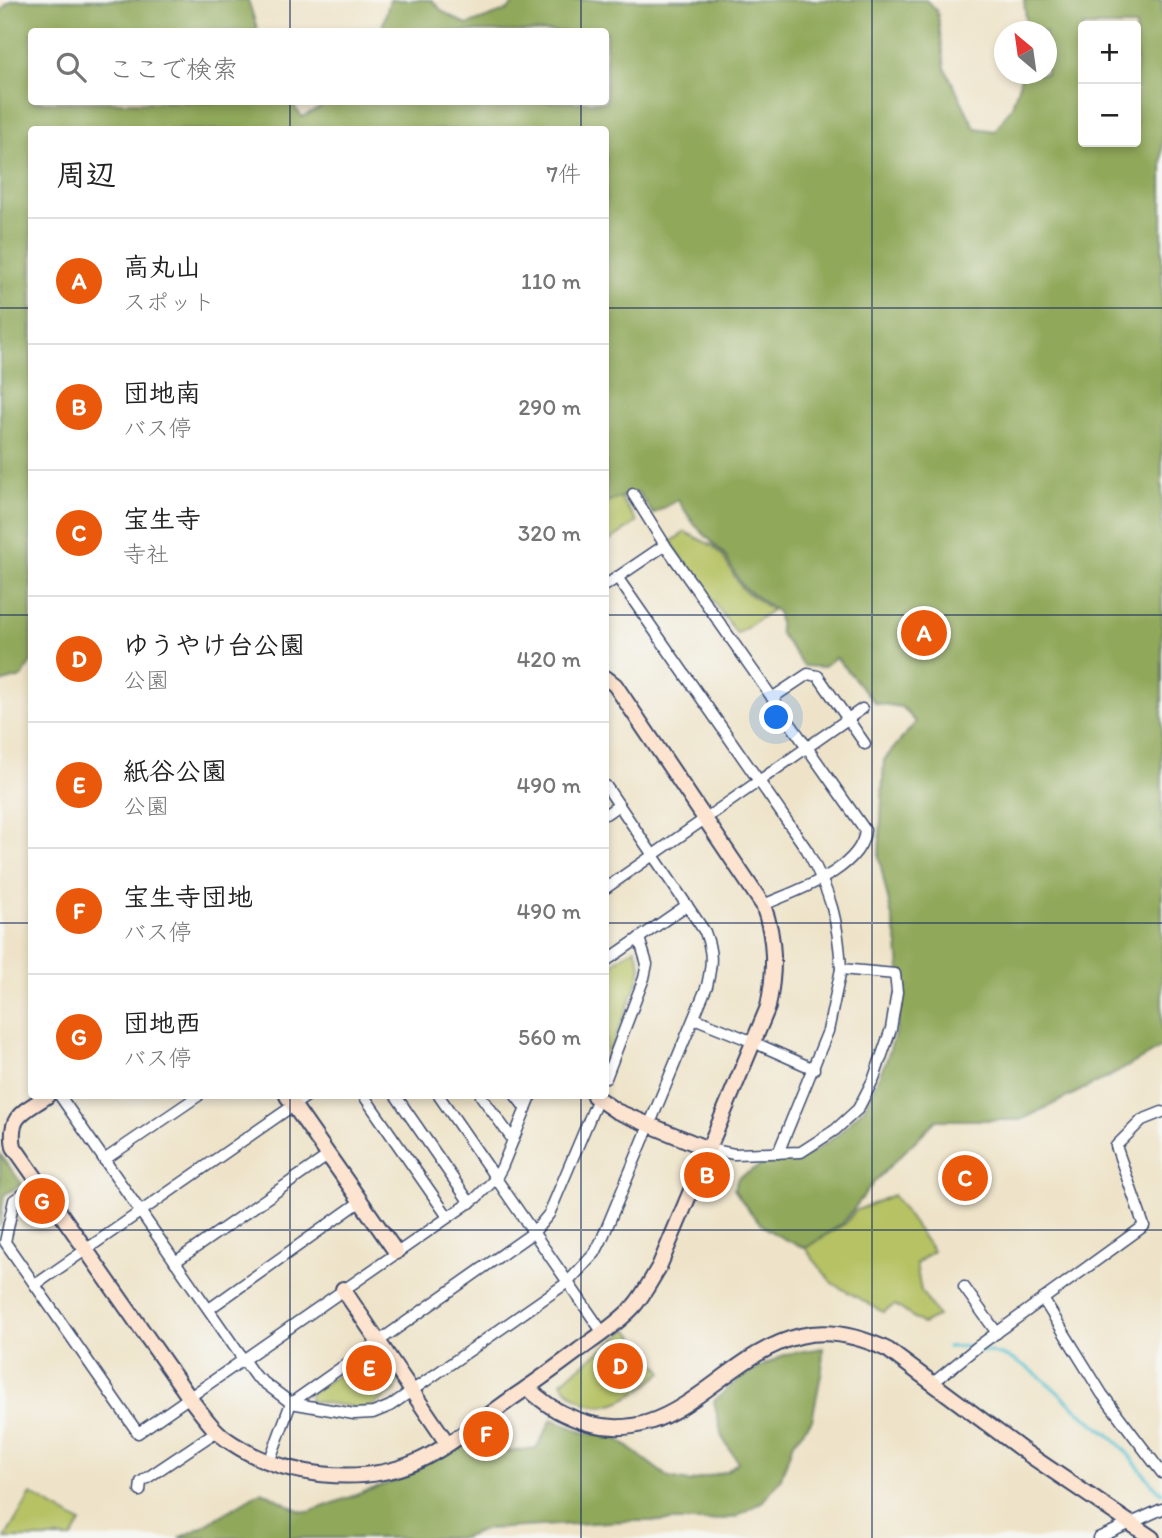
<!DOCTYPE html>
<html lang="ja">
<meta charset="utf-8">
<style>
:root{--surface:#fff;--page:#f6f6f6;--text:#222;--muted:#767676;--line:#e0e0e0;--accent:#ea580c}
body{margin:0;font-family:Itim,"Klee One",sans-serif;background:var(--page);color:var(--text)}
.controls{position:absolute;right:21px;top:21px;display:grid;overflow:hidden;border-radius:7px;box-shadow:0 4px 10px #0003}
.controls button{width:63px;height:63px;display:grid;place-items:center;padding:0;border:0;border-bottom:2px solid var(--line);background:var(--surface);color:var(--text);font:35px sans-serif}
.compass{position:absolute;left:994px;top:21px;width:63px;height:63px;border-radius:50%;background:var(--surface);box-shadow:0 4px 10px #0003;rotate:331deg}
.you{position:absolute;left:777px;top:718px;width:24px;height:24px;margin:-18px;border:5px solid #fff;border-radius:50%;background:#1a73e8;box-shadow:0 0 0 10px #1a73e833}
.badge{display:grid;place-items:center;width:46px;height:46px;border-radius:50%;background:var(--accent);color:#fff;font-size:23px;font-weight:700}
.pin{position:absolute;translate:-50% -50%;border:4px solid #fff;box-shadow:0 2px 7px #0006}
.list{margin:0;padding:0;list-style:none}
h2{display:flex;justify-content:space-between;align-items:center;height:91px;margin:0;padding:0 28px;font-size:30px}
h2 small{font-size:23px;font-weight:400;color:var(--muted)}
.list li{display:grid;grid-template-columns:46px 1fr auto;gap:21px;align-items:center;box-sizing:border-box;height:126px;padding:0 28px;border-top:2px solid var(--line)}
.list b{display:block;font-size:26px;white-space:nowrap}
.list p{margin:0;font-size:23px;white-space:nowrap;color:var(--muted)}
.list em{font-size:23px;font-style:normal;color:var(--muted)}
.icon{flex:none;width:38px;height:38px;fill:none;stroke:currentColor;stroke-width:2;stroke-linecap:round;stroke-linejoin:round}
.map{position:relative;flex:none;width:1162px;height:1538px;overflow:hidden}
.search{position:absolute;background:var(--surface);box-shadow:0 4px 10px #0003;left:28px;top:28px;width:581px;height:77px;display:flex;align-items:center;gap:18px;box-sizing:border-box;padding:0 24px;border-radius:7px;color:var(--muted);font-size:26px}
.panel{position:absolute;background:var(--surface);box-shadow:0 4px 10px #0003;left:28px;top:126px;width:581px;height:973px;border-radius:7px}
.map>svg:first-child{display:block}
</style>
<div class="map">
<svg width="1162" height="1538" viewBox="0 0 1162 1538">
<rect width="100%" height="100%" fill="#f6f6f2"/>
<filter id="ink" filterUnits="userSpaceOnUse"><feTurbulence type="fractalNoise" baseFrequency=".0143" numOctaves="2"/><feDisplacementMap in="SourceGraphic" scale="14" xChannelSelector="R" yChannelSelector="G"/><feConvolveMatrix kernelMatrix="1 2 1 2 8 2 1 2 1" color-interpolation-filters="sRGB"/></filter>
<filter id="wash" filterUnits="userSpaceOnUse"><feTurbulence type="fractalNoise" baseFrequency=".00686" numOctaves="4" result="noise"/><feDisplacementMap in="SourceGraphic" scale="28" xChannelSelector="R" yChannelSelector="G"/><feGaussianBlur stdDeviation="1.57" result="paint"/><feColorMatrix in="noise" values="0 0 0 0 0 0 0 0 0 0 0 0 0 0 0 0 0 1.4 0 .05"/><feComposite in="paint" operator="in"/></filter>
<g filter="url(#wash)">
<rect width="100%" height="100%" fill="#eee3c8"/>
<!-- green -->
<g fill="#b6c264" stroke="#687861" stroke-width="2">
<polygon points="620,497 637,522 606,543 606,502"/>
<polygon points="685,532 713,546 722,555 742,589 772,610 737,634 671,542"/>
<polygon points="635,948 641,966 639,978 606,1061 606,968"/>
<polygon points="893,1195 933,1251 916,1264 921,1291 938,1316 923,1324 895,1305 883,1312 832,1283 805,1248 846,1223 855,1211"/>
<path d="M628,1329L663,1372C629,1400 594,1426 561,1382Z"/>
<polygon points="372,1352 379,1353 398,1382 395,1391 370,1407 361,1408 310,1401 310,1394"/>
<polygon points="31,1494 81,1523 72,1538 5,1538"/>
</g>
<!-- forest -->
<g fill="#90a85a" stroke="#566c5c" stroke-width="2" fill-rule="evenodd">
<path d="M16,0H248L258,31L32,32V102H291L302,117L320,108L321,102H606V32L381,31L390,0H432L442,11L467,25L508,10L516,0H926L937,11L945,68L975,128L995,131L1012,106L1022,74H1046V32L1027,31L1024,0H1162V1047L1116,1073L1021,1120H936L875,1181L843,1223L806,1248C767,1234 756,1223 734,1189L738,1178L773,1159L806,1157L839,1134L864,1108L887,1059L897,1027L902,996L898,945L879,858L884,760L916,722L902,707L875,703L836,657L823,667L804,666L780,633L778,612L743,587L724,554L694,524L678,500L653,514L638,492L606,502V130H32L31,662L22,677L0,683V12L10,1ZM1083,26H1136V142H1083Z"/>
<polygon points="0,1154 22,1184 4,1195 0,1227"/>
<polygon points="823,1348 822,1370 812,1420 793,1443 781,1478 763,1501 736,1517 710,1521 626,1521 487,1529 462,1538 180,1538 202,1527 262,1491 300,1511 309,1512 397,1480 469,1436 496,1453 537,1448 552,1419 582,1432 615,1437 669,1478 689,1482 727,1471 738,1462 722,1437 714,1401 741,1377 786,1354"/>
</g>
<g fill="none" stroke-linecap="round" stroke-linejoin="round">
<!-- stream -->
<path stroke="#55c0d0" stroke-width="3.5" d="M948,1347L972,1346L977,1351C1017,1352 1045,1380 1073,1406C1087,1420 1105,1430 1119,1444C1135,1460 1145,1479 1162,1493"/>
</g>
</g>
<g filter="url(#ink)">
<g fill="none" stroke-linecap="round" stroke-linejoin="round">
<!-- street casing -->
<g stroke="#3b4a6e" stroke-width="13">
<g id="street">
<polyline points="633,494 665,545"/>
<path d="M617,577L807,850C831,894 838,919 841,969L895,974L897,992L891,1029L874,1078L858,1109L835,1130L801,1152L734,1154L708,1149"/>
<path d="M606,585L665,545L865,830C862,870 795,891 763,905"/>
<polyline points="772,698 808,674 818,676 865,744"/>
<polyline points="606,814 619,805"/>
<polyline points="606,888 862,709"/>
<polyline points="606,961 687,905"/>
<polyline points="694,1018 746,1039"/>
<polyline points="762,1046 814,1069"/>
<polyline points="606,1078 644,978 647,964 639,938"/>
<path d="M60,1096L254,1375L291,1403L354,1414L373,1413L390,1406L568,1282L595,1253L602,1239L707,986C712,964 713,953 705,932L606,786"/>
<polyline points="307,1096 35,1285 138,1433 476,1198 496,1178 502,1167 531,1096"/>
<polyline points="364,1096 448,1217"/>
<polyline points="396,1096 470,1203"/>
<polyline points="439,1096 603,1333"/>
<polyline points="481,1096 513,1140"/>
<polyline points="516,1096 526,1109"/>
<polyline points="778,1153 828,1031 841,969"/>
<polyline points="104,1160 198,1096"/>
<polyline points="175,1262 329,1155"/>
<polyline points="35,1285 5,1242 14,1200 39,1183"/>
<polyline points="964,1287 997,1333"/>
<polyline points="1043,1299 1102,1394 1162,1473"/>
<polyline points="209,1309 361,1201"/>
<polyline points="933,1383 977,1347 1144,1226 1116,1146 1142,1120 1162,1112"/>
<polyline points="269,1462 291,1403 534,1232 549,1214 599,1096"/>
<polyline points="140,1491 141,1482 217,1431"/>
<polyline points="1098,1538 1162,1509"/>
</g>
</g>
<!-- secondary casing -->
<g stroke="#3b4a6e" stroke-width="18">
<g id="secondary">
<path d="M47,1096C24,1112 8,1115 14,1147L189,1397C202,1414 214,1432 232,1443C283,1477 360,1486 416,1462C450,1447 487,1415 518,1394C539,1380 559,1365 579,1350C597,1337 617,1324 633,1307C643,1296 651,1280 659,1267L768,1007C775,971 776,940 763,905L615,685L606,678"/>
<polyline points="287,1096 396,1252"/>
<polyline points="594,1096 616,1111 708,1149"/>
<polyline points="343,1289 447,1443"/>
<path d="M527,1388C538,1397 549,1407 562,1413C668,1466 715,1356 800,1336C830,1329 861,1337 888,1350L1025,1452L1152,1538"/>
</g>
</g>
<!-- street -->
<use href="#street" stroke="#fff" stroke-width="10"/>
<!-- secondary -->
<use href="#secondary" stroke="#fde4d0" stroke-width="14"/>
</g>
</g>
<!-- grid -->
<path fill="none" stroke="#1b2f5e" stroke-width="2" stroke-opacity="0.55" d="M290,0V32M581,0V32M872,0V1538M290,102V130M581,102V130M0,308H32M606,308H1162M0,615H32M606,615H1162M0,923H32M606,923H1162M290,1096V1538M581,1096V1538M0,1230H1162"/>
</svg>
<div class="controls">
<button>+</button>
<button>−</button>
</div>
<svg class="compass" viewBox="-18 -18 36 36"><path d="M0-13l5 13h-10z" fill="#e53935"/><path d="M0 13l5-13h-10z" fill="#767676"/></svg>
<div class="you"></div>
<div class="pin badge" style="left:924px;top:633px">A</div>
<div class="pin badge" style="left:707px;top:1175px">B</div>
<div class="pin badge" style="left:965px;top:1178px">C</div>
<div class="pin badge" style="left:620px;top:1366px">D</div>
<div class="pin badge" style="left:369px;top:1368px">E</div>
<div class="pin badge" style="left:486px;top:1434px">F</div>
<div class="pin badge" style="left:42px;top:1201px">G</div>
<div class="search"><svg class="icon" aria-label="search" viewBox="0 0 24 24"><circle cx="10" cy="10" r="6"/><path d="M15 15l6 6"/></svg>ここで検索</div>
<section class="panel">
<h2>周辺<small>7件</small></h2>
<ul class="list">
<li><span class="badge">A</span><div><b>高丸山</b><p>スポット</p></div><em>110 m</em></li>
<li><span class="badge">B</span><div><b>団地南</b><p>バス停</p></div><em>290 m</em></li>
<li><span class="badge">C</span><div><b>宝生寺</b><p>寺社</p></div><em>320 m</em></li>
<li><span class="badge">D</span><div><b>ゆうやけ台公園</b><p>公園</p></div><em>420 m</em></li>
<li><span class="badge">E</span><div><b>紙谷公園</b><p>公園</p></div><em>490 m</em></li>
<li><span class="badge">F</span><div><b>宝生寺団地</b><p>バス停</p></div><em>490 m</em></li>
<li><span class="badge">G</span><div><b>団地西</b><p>バス停</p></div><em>560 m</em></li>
</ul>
</section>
</div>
